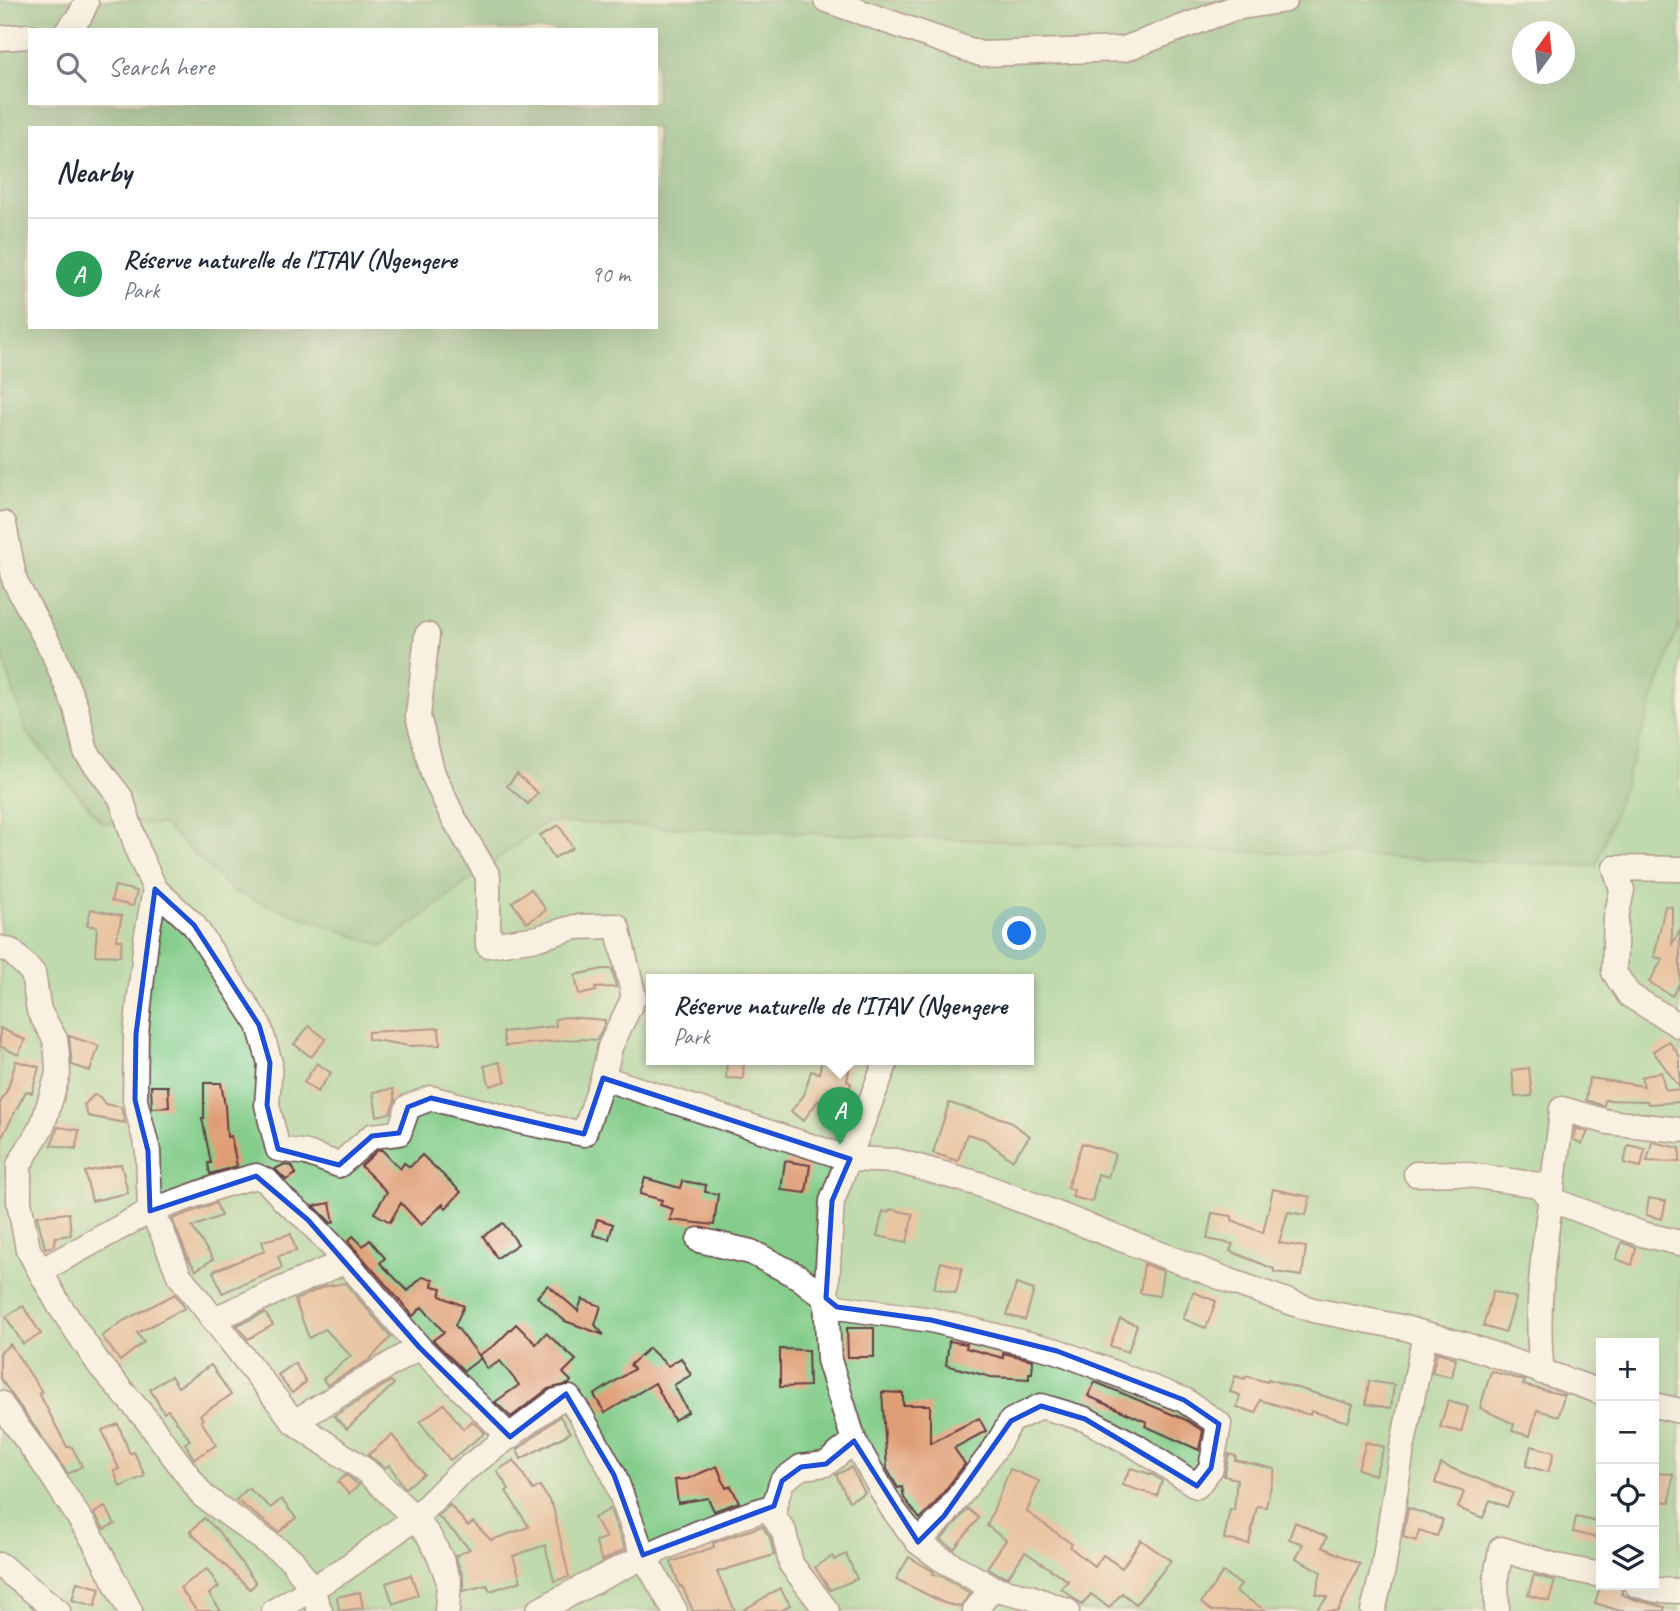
<!DOCTYPE html>
<meta charset="utf-8">
<style>
:root{--surface:#fff;--page:#f6f6f7;--text:#1f2937;--muted:#747a83;--line:#e0e1e3;--accent:#111827}
body{margin:0;font-family:Caveat,sans-serif;background:var(--page);color:var(--text)}
.controls{position:absolute;right:21px;bottom:21px;display:grid;overflow:hidden;border-radius:0px;box-shadow:0 7px 28px #0002}
.controls button{width:63px;height:63px;display:grid;place-items:center;padding:0;border:0;border-bottom:2px solid var(--line);background:var(--surface);color:var(--text);font:35px sans-serif}
.compass{position:absolute;left:1512px;top:21px;width:63px;height:63px;border-radius:50%;background:var(--surface);box-shadow:0 7px 28px #0002;rotate:15deg}
.you{position:absolute;left:1020px;top:934px;width:24px;height:24px;margin:-18px;border:5px solid #fff;border-radius:50%;background:#1a73e8;box-shadow:0 0 0 10px #1a73e833}
.badge{display:grid;place-items:center;width:46px;height:46px;border-radius:50%;background:var(--accent);color:#fff;font-size:23px;font-weight:700}
.pin{position:absolute;translate:-50% -58px;filter:drop-shadow(0 2px 4px #0008)}
.pin::after{content:'';position:absolute;top:37px;width:24px;height:21px;background:inherit;clip-path:polygon(0 0,100% 0,50% 100%)}
.popup{position:absolute;left:646px;top:974px;width:388px;height:91px;box-sizing:border-box;display:grid;place-content:center;border-radius:0px;background:var(--surface);filter:drop-shadow(0 2px 5px #0005);font-size:23px;white-space:nowrap;color:var(--muted)}
.popup b{font-size:26px;color:var(--text)}
.popup::after{content:'';position:absolute;left:50%;top:100%;margin-left:-14px;border:14px solid transparent;border-top-color:var(--surface)}
.list{margin:0;padding:0;list-style:none}
h2{display:flex;justify-content:space-between;align-items:center;height:91px;margin:0;padding:0 28px;font-size:30px}
h2 small{font-size:23px;font-weight:400;color:var(--muted)}
.list li{display:grid;grid-template-columns:46px 1fr auto;gap:21px;align-items:center;box-sizing:border-box;height:112px;padding:0 28px;border-top:2px solid var(--line)}
.list b{display:block;font-size:26px;white-space:nowrap}
.list p{margin:0;font-size:23px;white-space:nowrap;color:var(--muted)}
.list em{font-size:23px;font-style:normal;color:var(--muted)}
.icon{flex:none;width:38px;height:38px;fill:none;stroke:currentColor;stroke-width:2;stroke-linecap:round;stroke-linejoin:round}
.map{position:relative;flex:none;width:1680px;height:1611px;overflow:hidden}
.search{position:absolute;background:var(--surface);box-shadow:0 7px 28px #0002;left:28px;top:28px;width:630px;height:77px;display:flex;align-items:center;gap:18px;box-sizing:border-box;padding:0 24px;border-radius:0px;color:var(--muted);font-size:26px}
.panel{position:absolute;background:var(--surface);box-shadow:0 7px 28px #0002;left:28px;top:126px;width:630px;height:203px;border-radius:0px}
.map>svg:first-child{display:block}
</style>
<div class="map">
<svg width="1680" height="1611" viewBox="0 0 1680 1611">
<rect width="100%" height="100%" fill="#fdfcf7"/>
<filter id="ink" filterUnits="userSpaceOnUse"><feTurbulence type="fractalNoise" baseFrequency=".0143" numOctaves="2"/><feDisplacementMap in="SourceGraphic" scale="14" xChannelSelector="R" yChannelSelector="G"/><feConvolveMatrix kernelMatrix="1 2 1 2 8 2 1 2 1" color-interpolation-filters="sRGB"/></filter>
<filter id="wash" filterUnits="userSpaceOnUse"><feTurbulence type="fractalNoise" baseFrequency=".00686" numOctaves="4" result="noise"/><feDisplacementMap in="SourceGraphic" scale="28" xChannelSelector="R" yChannelSelector="G"/><feGaussianBlur stdDeviation="1.57" result="paint"/><feColorMatrix in="noise" values="0 0 0 0 0 0 0 0 0 0 0 0 0 0 0 0 0 1.4 0 .05"/><feComposite in="paint" operator="in"/></filter>
<g filter="url(#wash)">
<rect width="100%" height="100%" fill="#f3e5cb"/>
<!-- green -->
<path fill="#83cc89" stroke="#66765a" stroke-width="2" fill-rule="evenodd" d="M1680,622V1611H0V648L27,733L102,823L163,824L234,892L383,946L546,822L1595,866ZM651,979H1029V1059H651ZM1601,1343H1654V1585H1601Z"/>
<!-- forest -->
<path fill="#6ab075" stroke="#5a6850" stroke-width="2" fill-rule="evenodd" d="M0,0H1680V622L1596,866L546,822L383,946L234,892L163,824L103,823L27,733L0,648ZM30,30H656V103H30ZM1522,32H1564V74H1522ZM30,128H656V327H30Z"/>
<g id="blocks">
<!-- building -->
<g fill="#df9e75">
<polygon points="517,774 538,793 528,804 507,786"/>
<polygon points="559,825 573,848 554,858 540,835"/>
<polygon points="115,886 137,891 133,906 111,901"/>
<polygon points="531,889 546,910 527,923 512,902"/>
<polygon points="1665,906 1672,907 1672,944 1680,931 1680,983 1672,996 1649,982 1663,959 1654,957"/>
<polygon points="91,909 122,916 116,940 122,940 120,956 95,955 97,927 87,925"/>
<polygon points="603,969 612,969 616,987 595,988 596,991 579,995 575,975"/>
<polygon points="566,1017 605,1020 605,1023 597,1040 580,1039 505,1046 503,1032 556,1026 555,1019"/>
<polygon points="309,1026 326,1039 311,1057 294,1044"/>
<polygon points="0,1028 25,1040 18,1055 0,1046"/>
<polygon points="439,1028 440,1045 410,1046 368,1039 368,1032"/>
<polygon points="69,1036 99,1046 90,1071 72,1065"/>
<polygon points="1669,1041 1680,1057 1680,1088 1653,1051"/>
<polygon points="727,1059 744,1059 743,1079 726,1078"/>
<polygon points="822,1059 851,1059 847,1081 851,1083 844,1109 818,1101 803,1121 791,1111 804,1095 811,1071 819,1073"/>
<polygon points="16,1061 39,1067 32,1093 26,1091 0,1141 0,1103 8,1088"/>
<polygon points="499,1062 506,1081 490,1086 484,1066"/>
<polygon points="317,1063 331,1073 317,1092 304,1082"/>
<polygon points="1529,1068 1532,1096 1515,1097 1512,1070"/>
<polygon points="1661,1072 1665,1089 1680,1091 1680,1102 1648,1104 1647,1101 1605,1100 1604,1106 1586,1100 1589,1078 1644,1086 1641,1077"/>
<polygon points="204,1083 221,1083 225,1106 227,1137 231,1136 237,1166 210,1174 208,1163 211,1163 202,1118 204,1118"/>
<polygon points="151,1086 168,1086 169,1107 152,1108"/>
<polygon points="393,1089 395,1100 390,1113 377,1116 373,1092"/>
<polygon points="94,1095 100,1097 105,1104 121,1107 125,1123 88,1116 84,1105"/>
<polygon points="949,1103 1007,1120 1030,1136 1012,1160 984,1139 967,1134 958,1161 933,1153"/>
<polygon points="58,1127 79,1130 76,1149 51,1145"/>
<polygon points="1575,1128 1588,1132 1582,1144 1574,1140"/>
<polygon points="1652,1142 1680,1148 1680,1162 1647,1161"/>
<polygon points="1082,1143 1115,1154 1108,1177 1098,1174 1092,1202 1072,1197 1074,1190 1067,1188"/>
<polygon points="1628,1145 1645,1149 1641,1167 1624,1163"/>
<polygon points="378,1150 382,1150 400,1169 404,1163 410,1167 422,1155 461,1192 446,1208 443,1204 421,1225 401,1203 390,1222 374,1213 387,1192 361,1166"/>
<polygon points="785,1161 810,1165 806,1193 781,1190"/>
<polygon points="121,1164 128,1193 92,1201 85,1172"/>
<polygon points="283,1165 292,1166 296,1174 286,1180 275,1169"/>
<polygon points="645,1178 680,1188 682,1181 706,1185 705,1192 718,1194 714,1225 670,1220 673,1209 660,1205 662,1200 640,1194"/>
<polygon points="1273,1189 1310,1197 1306,1215 1288,1212 1279,1243 1306,1247 1302,1276 1274,1272 1274,1269 1230,1251 1233,1244 1207,1239 1212,1213 1232,1216 1232,1220 1263,1233"/>
<polygon points="1649,1198 1666,1201 1662,1219 1646,1215"/>
<polygon points="216,1203 221,1216 192,1227 213,1259 196,1270 188,1258 172,1219"/>
<polygon points="330,1203 334,1222 331,1223 314,1206"/>
<polygon points="890,1209 913,1214 907,1242 877,1236 883,1211 889,1213"/>
<polygon points="69,1213 71,1235 56,1237 54,1246 45,1248 37,1216"/>
<polygon points="597,1219 613,1224 609,1239 593,1235"/>
<polygon points="503,1223 518,1244 497,1258 483,1236"/>
<polygon points="291,1234 296,1251 278,1256 282,1268 222,1293 213,1271 265,1251 262,1241"/>
<polygon points="353,1236 363,1246 370,1240 385,1258 380,1263 408,1291 422,1277 433,1279 432,1286 442,1288 440,1296 464,1306 455,1325 481,1358 464,1371 433,1340 444,1332 422,1307 413,1316 348,1241"/>
<polygon points="1622,1242 1636,1248 1632,1265 1616,1259"/>
<polygon points="941,1262 962,1268 956,1293 934,1288"/>
<polygon points="1144,1264 1163,1271 1159,1296 1140,1293"/>
<polygon points="345,1283 391,1337 369,1360 327,1385 323,1379 351,1356 325,1329 309,1338 295,1300 323,1287"/>
<polygon points="1016,1284 1034,1290 1025,1320 1007,1315"/>
<polygon points="548,1285 578,1311 582,1299 601,1306 595,1325 604,1335 565,1321 537,1297"/>
<polygon points="1493,1291 1516,1298 1505,1333 1483,1326"/>
<polygon points="1193,1292 1216,1301 1206,1328 1183,1319"/>
<polygon points="175,1294 185,1308 137,1333 144,1342 120,1361 102,1336 123,1321"/>
<polygon points="23,1306 41,1334 23,1344 6,1317"/>
<polygon points="265,1313 273,1325 248,1339 237,1325"/>
<polygon points="1120,1319 1137,1325 1128,1352 1110,1346"/>
<polygon points="516,1324 536,1344 546,1333 576,1360 563,1373 571,1381 569,1384 548,1389 511,1417 495,1402 519,1385 500,1361 487,1369 479,1355 495,1345"/>
<polygon points="847,1328 874,1328 874,1357 848,1357"/>
<polygon points="949,1341 967,1344 966,1348 1003,1358 1003,1353 1033,1360 1032,1373 1029,1373 1029,1379 991,1377 946,1365"/>
<polygon points="10,1344 42,1392 39,1393 67,1447 72,1447 82,1466 68,1474 0,1378 0,1353"/>
<polygon points="649,1348 668,1366 681,1358 691,1375 674,1385 688,1412 674,1420 655,1383 605,1413 594,1395 634,1369 630,1365"/>
<polygon points="780,1349 808,1350 809,1386 780,1387"/>
<polygon points="1437,1352 1456,1358 1452,1377 1432,1373"/>
<polygon points="295,1363 306,1382 292,1393 278,1375"/>
<polygon points="211,1365 231,1395 200,1415 203,1419 201,1421 216,1445 194,1459 185,1443 190,1440 168,1410 164,1413 150,1389 171,1376 178,1387"/>
<polygon points="1491,1371 1525,1381 1523,1385 1564,1395 1559,1416 1537,1410 1530,1436 1512,1431 1514,1424 1480,1408"/>
<polygon points="1235,1376 1245,1379 1246,1376 1267,1382 1268,1379 1353,1405 1348,1422 1311,1411 1310,1415 1260,1400 1256,1413 1237,1407 1240,1395 1230,1392"/>
<polygon points="391,1381 394,1384 347,1429 334,1416"/>
<polygon points="1369,1381 1394,1385 1391,1408 1366,1404"/>
<polygon points="1095,1382 1186,1420 1203,1431 1199,1450 1145,1426 1147,1422 1088,1396"/>
<polygon points="882,1392 903,1393 903,1405 930,1405 930,1443 979,1418 986,1431 954,1448 965,1464 933,1506 920,1519 904,1498 902,1487 898,1488 887,1469"/>
<polygon points="1448,1401 1468,1407 1461,1432 1440,1427"/>
<polygon points="444,1404 463,1429 472,1421 485,1433 450,1460 420,1422"/>
<polygon points="560,1416 570,1433 521,1459 517,1450"/>
<polygon points="118,1424 130,1454 134,1452 145,1476 120,1487 114,1471 119,1469 102,1430"/>
<polygon points="392,1435 424,1474 405,1488 389,1465 385,1468 368,1455"/>
<polygon points="1366,1442 1384,1447 1375,1475 1358,1469"/>
<polygon points="1531,1446 1554,1452 1548,1472 1526,1466"/>
<polygon points="1229,1454 1236,1456 1235,1460 1275,1469 1266,1507 1257,1506 1249,1544 1224,1539 1230,1509 1234,1510 1237,1479 1224,1476"/>
<polygon points="514,1460 533,1490 540,1486 553,1507 569,1577 554,1581 545,1545 513,1556 521,1581 490,1591 487,1585 463,1591 463,1577 455,1556 470,1549 438,1516 450,1505 468,1526 473,1522 491,1540 529,1527 506,1491 509,1489 497,1471"/>
<polygon points="1441,1464 1513,1493 1507,1507 1490,1500 1483,1518 1458,1508 1464,1492 1435,1483"/>
<polygon points="717,1466 726,1488 731,1486 739,1502 714,1511 708,1498 678,1503 675,1480 687,1479"/>
<polygon points="851,1467 865,1493 849,1501 836,1475"/>
<polygon points="1131,1468 1153,1475 1162,1481 1157,1496 1122,1485"/>
<polygon points="1010,1469 1039,1481 1027,1512 1072,1544 1070,1547 1095,1567 1103,1555 1122,1568 1141,1540 1171,1561 1136,1604 1122,1593 1109,1608 1091,1594 1082,1605 1061,1588 1068,1581 1025,1552 1008,1577 998,1574 987,1568 1006,1540 987,1526"/>
<polygon points="1654,1473 1673,1474 1670,1502 1654,1501"/>
<polygon points="346,1475 359,1485 349,1494 338,1482"/>
<polygon points="248,1488 271,1508 281,1499 296,1518 279,1532 236,1500"/>
<polygon points="105,1507 115,1524 104,1529 94,1513"/>
<polygon points="1408,1508 1443,1520 1437,1536 1419,1530 1416,1541 1403,1537"/>
<polygon points="610,1509 625,1549 602,1561 595,1541 606,1538 594,1518"/>
<polygon points="968,1509 979,1518 954,1549 941,1540"/>
<polygon points="1576,1517 1601,1523 1601,1539 1573,1532"/>
<polygon points="204,1518 218,1531 256,1583 250,1589 190,1532"/>
<polygon points="1295,1522 1327,1537 1322,1547 1360,1564 1338,1611 1315,1611 1328,1597 1316,1594 1321,1572 1296,1558 1303,1544 1289,1539"/>
<polygon points="762,1526 770,1538 774,1555 717,1572 735,1611 693,1611 682,1586 680,1587 671,1562 714,1547 713,1543 718,1541"/>
<polygon points="846,1554 857,1579 830,1590 815,1567 833,1556 834,1560"/>
<polygon points="909,1557 934,1572 933,1574 941,1576 970,1593 961,1607 944,1603 896,1579"/>
<polygon points="207,1569 219,1587 209,1594 221,1611 197,1611 180,1588"/>
<polygon points="1223,1572 1241,1585 1236,1592 1267,1611 1212,1611 1201,1603"/>
<polygon points="411,1575 418,1595 393,1604 386,1583"/>
<polygon points="1534,1575 1555,1581 1549,1601 1528,1595"/>
<polygon points="77,1582 100,1588 95,1606 72,1600"/>
<polygon points="1612,1585 1623,1589 1621,1594 1633,1599 1665,1607 1664,1611 1620,1611 1595,1603 1599,1590"/>
<polygon points="780,1588 790,1605 781,1611 742,1611"/>
<polygon points="360,1592 363,1608 339,1611 337,1597"/>
</g>
</g>
</g>
<g filter="url(#ink)">
<use href="#blocks" fill-opacity="0" stroke="#633d43" stroke-width="2"/>
<g fill="none" stroke-linecap="round" stroke-linejoin="round">
<!-- minor casing -->
<g stroke="#633d43" stroke-width="27">
<g id="minor">
<polyline points="826,0 981,54 1124,49 1234,8 1285,0"/>
<polyline points="68,30 80,16 86,3"/>
<polyline points="0,38 30,36"/>
<polyline points="4,524 15,582 53,652 76,708 86,752 121,798 139,854 155,889 146,940 136,1034 135,1100 148,1151 150,1211 162,1232 179,1275 294,1422 366,1471 415,1518 429,1536 440,1557 449,1582 447,1611"/>
<polyline points="427,635 418,716 433,774 453,817 488,876 488,945 538,938 575,927 617,926 634,997 610,1047 603,1078 850,1159 897,1161 979,1184 1230,1281 1313,1310 1401,1327 1466,1345 1601,1392"/>
<polyline points="1680,869 1615,868 1622,890 1616,918 1614,972 1629,995 1680,1026"/>
<polyline points="155,889 194,925 259,1025 270,1063 267,1105 278,1149 307,1153 339,1165 372,1136 399,1133 408,1107 431,1098 518,1121 584,1134 603,1078"/>
<polyline points="0,948 11,951 33,973 39,1011 55,1039 57,1054 58,1074 43,1124 19,1165 19,1202 28,1249 59,1305 101,1367 147,1420 203,1496 292,1560 311,1588 320,1611"/>
<polyline points="887,1059 832,1201 826,1298 829,1360 854,1441 892,1508 918,1542 940,1558 992,1588 1030,1597 1067,1611"/>
<polyline points="1416,1174 1456,1173 1539,1185 1550,1199 1642,1234 1680,1243"/>
<polyline points="699,1240 751,1252 799,1277 837,1307 931,1320 1057,1351 1184,1400 1219,1424 1211,1468 1197,1486 1136,1446 1085,1419 1041,1406 1011,1421 994,1450 944,1516 918,1542"/>
<polyline points="40,1271 150,1211 223,1185 256,1176 267,1181 285,1201 308,1220 346,1261 419,1347 510,1437"/>
<polyline points="214,1319 346,1261"/>
<path d="M1542,1372C1532,1285 1554,1195 1562,1109L1608,1122L1680,1130"/>
<polyline points="0,1403 49,1471 94,1541 130,1611"/>
<polyline points="1654,1405 1680,1411"/>
<polyline points="294,1422 419,1347"/>
<polyline points="774,1506 782,1481 801,1467 826,1464 854,1441"/>
<polyline points="0,1565 58,1611"/>
<polyline points="1637,1585 1657,1590 1680,1591"/>
<polyline points="274,1611 343,1570 415,1518 458,1475 556,1401 569,1398 580,1414 614,1475 643,1555 675,1611"/>
<path d="M538,1611C616,1569 689,1532 774,1506V1517L784,1532L791,1564L827,1611"/>
<polyline points="975,1611 992,1588"/>
<polyline points="1373,1611 1383,1570 1402,1449 1425,1334"/>
<polyline points="1497,1611 1496,1577 1501,1549 1556,1566 1601,1575"/>
</g>
</g>
<!-- minor -->
<use href="#minor" stroke="#fff" stroke-width="24"/>
</g>
</g>
<!-- marked area -->
<path d="M0 0H1680V1611H0ZM155,889L194,925L259,1025L270,1063L267,1105L278,1149L339,1165L372,1136L399,1133L408,1107L431,1098L584,1134L603,1078L850,1159L832,1201L826,1298L837,1307L931,1320L1057,1351L1184,1400L1219,1424L1211,1468L1197,1486L1085,1419L1041,1406L1011,1421L944,1516L918,1542L854,1441L826,1464L801,1467L782,1481L774,1506L643,1555L614,1475L566,1394L510,1437L419,1347L308,1220L256,1176L150,1211L148,1151L135,1100L136,1034Z" fill="#f3e5cb" fill-opacity=".55" fill-rule="evenodd"/>
<path fill="none" stroke="#1d4ed8" stroke-width="5" stroke-linejoin="round" d="M155,889L194,925L259,1025L270,1063L267,1105L278,1149L339,1165L372,1136L399,1133L408,1107L431,1098L584,1134L603,1078L850,1159L832,1201L826,1298L837,1307L931,1320L1057,1351L1184,1400L1219,1424L1211,1468L1197,1486L1085,1419L1041,1406L1011,1421L944,1516L918,1542L854,1441L826,1464L801,1467L782,1481L774,1506L643,1555L614,1475L566,1394L510,1437L419,1347L308,1220L256,1176L150,1211L148,1151L135,1100L136,1034Z"/>
</svg>
<div class="controls">
<button>+</button>
<button>−</button>
<button><svg class="icon" aria-label="locate" viewBox="0 0 24 24"><circle cx="12" cy="12" r="6"/><path d="M12 2v4M12 18v4M2 12h4M18 12h4"/></svg></button>
<button><svg class="icon" aria-label="layers" viewBox="0 0 24 24"><path d="M12 4l9 5-9 5-9-5zM3 14l9 5 9-5"/></svg></button>
</div>
<svg class="compass" viewBox="-18 -18 36 36"><path d="M0-13l5 13h-10z" fill="#e53935"/><path d="M0 13l5-13h-10z" fill="#747a83"/></svg>
<div class="you"></div>
<div class="pin badge" style="left:840px;top:1145px;background:#2e9e5b">A</div>
<div class="popup"><b>Réserve naturelle de l'ITAV (Ngengere</b>Park</div>
<div class="search"><svg class="icon" aria-label="search" viewBox="0 0 24 24"><circle cx="10" cy="10" r="6"/><path d="M15 15l6 6"/></svg>Search here</div>
<section class="panel">
<h2>Nearby<small></small></h2>
<ul class="list">
<li><span class="badge" style="background:#2e9e5b">A</span><div><b>Réserve naturelle de l'ITAV (Ngengere</b><p>Park</p></div><em>90 m</em></li>
</ul>
</section>
</div>
